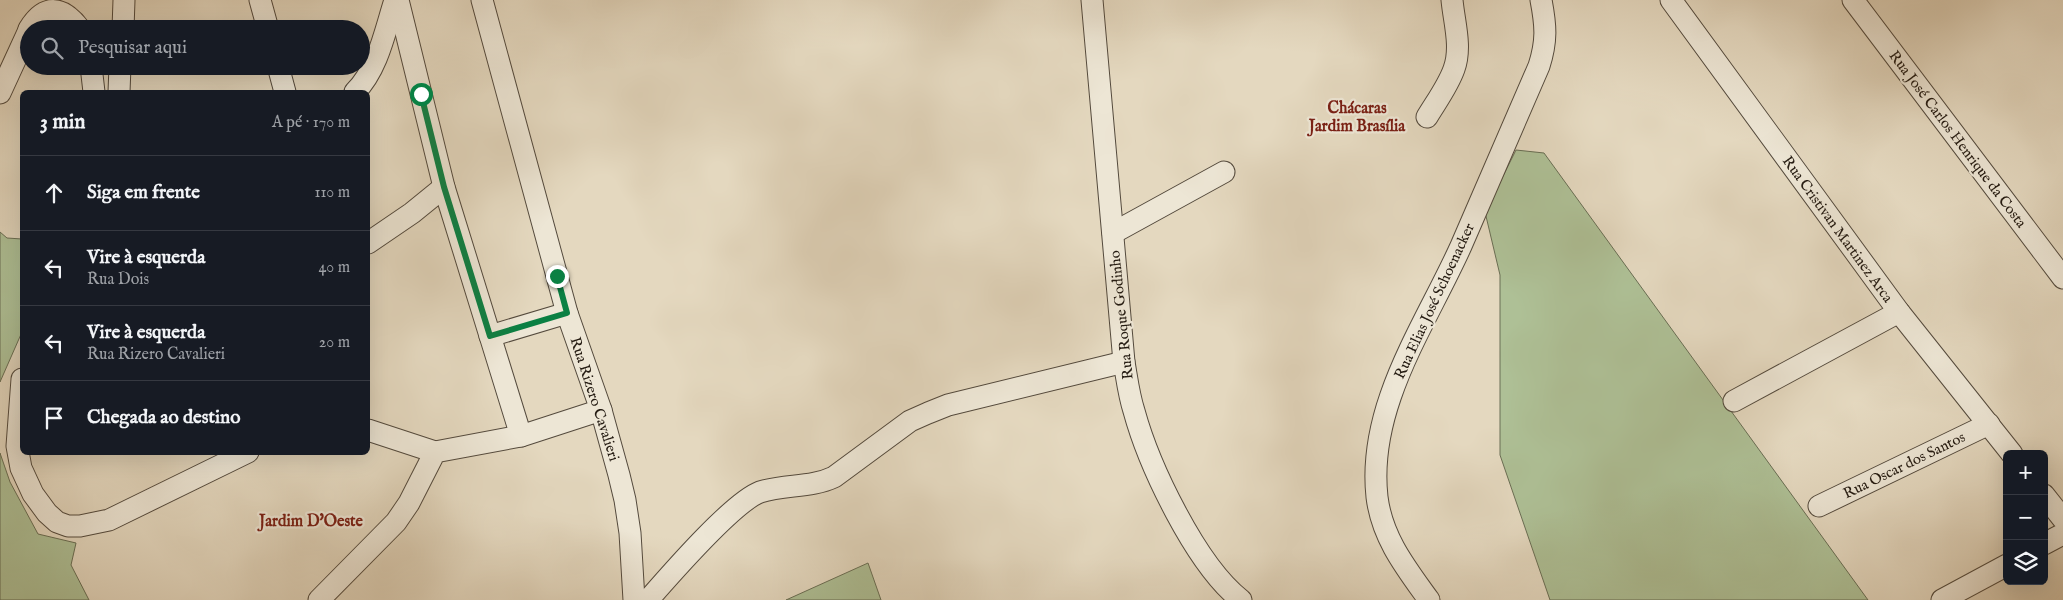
<!DOCTYPE html>
<html lang="pt">
<meta charset="utf-8">
<style>
:root{--surface:#171b24;--page:#242831;--text:#f1f3f6;--muted:#9ea1a6;--line:#363941}
body{margin:0;font-family:"IM FELL English",serif;background:var(--page);color:var(--text)}
.controls{position:absolute;right:15px;bottom:15px;display:grid;overflow:hidden;border-radius:8px;box-shadow:0 5px 20px #0002}
.controls button{width:45px;height:45px;display:grid;place-items:center;padding:0;border:0;border-bottom:1px solid var(--line);background:var(--surface);color:var(--text);font:25px sans-serif}
.stop{position:absolute;width:15px;height:15px;margin:-11px;border:4px solid #0b8043;border-radius:50%;background:#fff}
.stop.end{background:#0b8043;border-color:#fff;box-shadow:0 1px 5px #0008}
.list{margin:0;padding:0;list-style:none}
h2{display:flex;justify-content:space-between;align-items:center;height:65px;margin:0;padding:0 20px;font-size:21px}
h2 small{font-size:16px;font-weight:400;color:var(--muted)}
.list li{display:grid;grid-template-columns:32px 1fr auto;gap:15px;align-items:center;box-sizing:border-box;height:75px;padding:0 20px;border-top:1px solid var(--line)}
.list b{display:block;font-size:19px;white-space:nowrap}
.list p{margin:0;font-size:16px;white-space:nowrap;color:var(--muted)}
.list em{font-size:16px;font-style:normal;color:var(--muted)}
.icon{flex:none;width:28px;height:28px;fill:none;stroke:currentColor;stroke-width:2;stroke-linecap:round;stroke-linejoin:round}
.map{position:relative;flex:none;width:2063px;height:600px;overflow:hidden}
.search{position:absolute;background:var(--surface);box-shadow:0 5px 20px #0002;left:20px;top:20px;width:350px;height:55px;display:flex;align-items:center;gap:12px;box-sizing:border-box;padding:0 18px;border-radius:28px;color:var(--muted);font-size:19px}
.panel{position:absolute;background:var(--surface);box-shadow:0 5px 20px #0002;left:20px;top:90px;width:350px;height:365px;border-radius:8px}
.map>svg:first-child{display:block}
</style>
<div class="map">
<svg width="2063" height="600" viewBox="0 0 2063 600">
<rect width="100%" height="100%" fill="#e4d8bf"/>
<filter id="stains"><feTurbulence type="fractalNoise" baseFrequency=".004" numOctaves="4"/><feColorMatrix values="0 0 0 0 .2 0 0 0 0 .09 0 0 0 0 .02 0 0 0 .5 -.17"/></filter>
<radialGradient id="worn" r=".72"><stop offset=".6" stop-color="#630" stop-opacity="0"/><stop offset="1" stop-color="#630" stop-opacity=".3"/></radialGradient>
<!-- green -->
<g fill="#aec096" stroke="#696e54">
<polygon points="1516,150 1544,153 1868,600 1550,600 1500,455 1500,275 1485,212"/>
<polygon points="0,232 7,238 22,239 22,332 0,382"/>
<polygon points="0,453 10,482 38,534 76,543 71,565 89,600 0,600"/>
<polygon points="868,563 881,600 786,600"/>
</g>
<g fill="none" stroke-linecap="round" stroke-linejoin="round">
<!-- minor casing -->
<g stroke="#544a3d" stroke-width="23">
<g id="minor">
<polyline points="260,0 268,29"/>
<polyline points="398,0 444,187 521,436"/>
<polyline points="482,0 567,313 601,410 619,475 625,500 630,533 634,600"/>
<path d="M1092,0L1124,362C1127,379 1129,396 1134,411C1149,466 1196,565 1241,600"/>
<polyline points="1671,0 1899,312 2012,454"/>
<polyline points="1853,0 2063,278"/>
<path d="M29,29C45,3 63,6 80,29"/>
<polyline points="123,29 124,0"/>
<polyline points="91,66 94,92"/>
<polyline points="278,66 285,92"/>
<polyline points="119,92 120,66"/>
<path d="M355,92C378,69 385,31 395,0"/>
<polyline points="0,93 29,30"/>
<path d="M1427,117C1436,102 1448,86 1454,69C1462,47 1454,22 1452,0"/>
<polyline points="1113,233 1224,172"/>
<polyline points="368,243 412,213 444,187"/>
<polyline points="490,336 567,313"/>
<polyline points="22,379 17,446 21,468 33,494 47,513 57,522 68,526 80,526 109,520 248,452"/>
<polyline points="1734,401 1899,312"/>
<polyline points="368,430 435,452"/>
<polyline points="2044,495 2063,519"/>
<polyline points="1819,506 1989,424"/>
<polyline points="2044,544 2063,534"/>
<polyline points="319,600 396,522 409,503 435,452 521,436 601,410"/>
<path d="M648,600C670,575 732,503 760,492C785,484 811,488 834,477L910,421L928,413L948,405L1124,362"/>
<path d="M1429,600C1406,568 1382,538 1377,497C1367,406 1425,326 1461,246C1487,186 1513,126 1539,66C1547,41 1546,26 1541,0"/>
<polyline points="1942,600 2007,565"/>
</g>
</g>
<!-- minor -->
<use href="#minor" stroke="#ede6d5" stroke-width="21"/>
</g>
<g fill="none" stroke-linecap="round" stroke-linejoin="round">
<!-- route -->
<polyline stroke="#0b8043" stroke-width="6" points="421,94 444,187 490,336 567,313 557,276"/>
</g>
<g text-anchor="middle" stroke-width="4.5" stroke-linejoin="round" paint-order="stroke">
<!-- street labels -->
<g font-size="15" fill="#241b12" stroke="#ede6d5">
<text transform="translate(1958 139) rotate(53)" y="5">Rua José Carlos Henrique da Costa</text>
<text transform="translate(1838 229) rotate(54)" y="5">Rua Cristivan Martinez Arca</text>
<text transform="translate(1434 301) rotate(-65)" y="5">Rua Elias José Schoenacker</text>
<text transform="translate(1121 315) rotate(-96)" y="5">Rua Roque Godinho</text>
<text transform="translate(595 399) rotate(72)" y="5">Rua Rizero Cavalieri</text>
<text transform="translate(1904 465) rotate(-26)" y="5">Rua Oscar dos Santos</text>
</g>
<!-- neighbourhood labels -->
<g font-size="16" font-weight="bold" fill="#7a1f14" stroke="#ede6d5">
<text x="1357" y="113">Chácaras<tspan x="1357" dy="18">Jardim Brasília</tspan></text>
<text x="311" y="526">Jardim D'Oeste</text>
</g>
</g>
<rect width="100%" height="100%" filter="url(#stains)"/>
<rect width="100%" height="100%" fill="url(#worn)"/>
</svg>
<div class="controls">
<button>+</button>
<button>−</button>
<button><svg class="icon" aria-label="layers" viewBox="0 0 24 24"><path d="M12 4l9 5-9 5-9-5zM3 14l9 5 9-5"/></svg></button>
</div>
<div class="stop" style="left:421px;top:94px"></div>
<div class="stop end" style="left:557px;top:276px"></div>
<div class="search"><svg class="icon" aria-label="search" viewBox="0 0 24 24"><circle cx="10" cy="10" r="6"/><path d="M15 15l6 6"/></svg>Pesquisar aqui</div>
<section class="panel">
<h2>3 min<small>A pé · 170 m</small></h2>
<ul class="list">
<li><svg class="icon" aria-label="ahead" viewBox="0 0 24 24"><path d="M12 20V5M6 11l6-6 6 6"/></svg><div><b>Siga em frente</b></div><em>110 m</em></li>
<li><svg class="icon" aria-label="left" viewBox="0 0 24 24"><path d="M17 20v-9H6M10 6l-5 5 5 5"/></svg><div><b>Vire à esquerda</b><p>Rua Dois</p></div><em>40 m</em></li>
<li><svg class="icon" aria-label="left" viewBox="0 0 24 24"><path d="M17 20v-9H6M10 6l-5 5 5 5"/></svg><div><b>Vire à esquerda</b><p>Rua Rizero Cavalieri</p></div><em>20 m</em></li>
<li><svg class="icon" aria-label="arrive" viewBox="0 0 24 24"><path d="M6 21V4h12l-3 4 3 4H6"/></svg><div><b>Chegada ao destino</b></div></li>
</ul>
</section>
</div>
